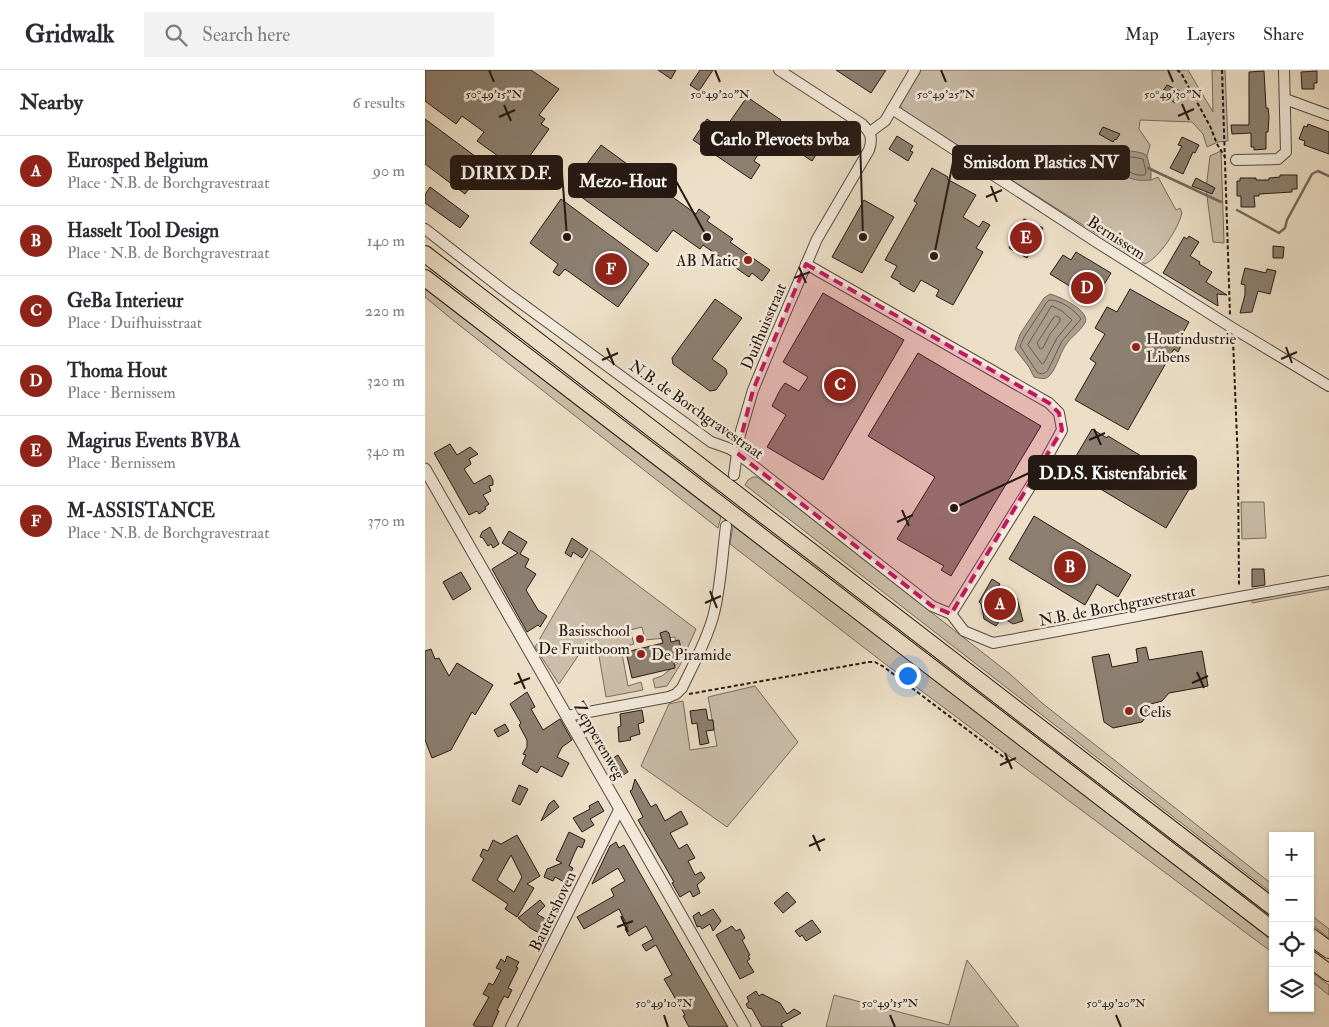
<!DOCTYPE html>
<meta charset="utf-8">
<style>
:root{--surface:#fff;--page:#f2f2f3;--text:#2b2b33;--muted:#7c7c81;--line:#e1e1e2;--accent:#8f2418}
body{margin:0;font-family:"IM FELL Double Pica",serif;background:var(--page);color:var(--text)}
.controls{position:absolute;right:15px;bottom:15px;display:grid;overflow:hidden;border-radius:0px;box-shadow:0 1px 4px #0004}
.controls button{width:45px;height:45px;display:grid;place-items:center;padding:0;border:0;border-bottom:1px solid var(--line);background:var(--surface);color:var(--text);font:25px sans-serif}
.you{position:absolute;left:482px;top:605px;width:18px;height:18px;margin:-12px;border:4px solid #fff;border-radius:50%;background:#1a73e8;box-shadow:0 0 0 8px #1a73e833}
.badge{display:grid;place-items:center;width:32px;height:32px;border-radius:50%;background:var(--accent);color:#fff;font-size:16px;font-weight:700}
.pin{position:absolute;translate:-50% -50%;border:2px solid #fff;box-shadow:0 1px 5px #0006}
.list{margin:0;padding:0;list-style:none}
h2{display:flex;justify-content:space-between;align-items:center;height:65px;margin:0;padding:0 20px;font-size:21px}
h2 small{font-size:16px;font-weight:400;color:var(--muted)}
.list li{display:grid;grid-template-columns:32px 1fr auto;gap:15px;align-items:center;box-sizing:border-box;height:70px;padding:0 20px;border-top:1px solid var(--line)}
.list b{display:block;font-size:19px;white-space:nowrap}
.list p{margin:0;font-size:16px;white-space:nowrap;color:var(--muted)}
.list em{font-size:16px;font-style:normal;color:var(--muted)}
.icon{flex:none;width:28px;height:28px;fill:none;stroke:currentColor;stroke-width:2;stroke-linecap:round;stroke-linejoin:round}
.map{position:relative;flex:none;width:904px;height:957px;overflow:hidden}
header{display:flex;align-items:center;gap:30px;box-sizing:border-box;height:70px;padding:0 25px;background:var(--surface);border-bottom:1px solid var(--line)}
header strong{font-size:24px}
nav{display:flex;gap:28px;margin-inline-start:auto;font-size:18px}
.search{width:350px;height:45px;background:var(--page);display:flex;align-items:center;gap:12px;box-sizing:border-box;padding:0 18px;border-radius:0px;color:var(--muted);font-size:19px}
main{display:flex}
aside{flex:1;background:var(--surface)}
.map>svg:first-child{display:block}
</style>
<header>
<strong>Gridwalk</strong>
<div class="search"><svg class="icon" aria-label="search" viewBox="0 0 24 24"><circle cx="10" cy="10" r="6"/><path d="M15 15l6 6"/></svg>Search here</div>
<nav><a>Map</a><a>Layers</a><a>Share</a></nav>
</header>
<main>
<aside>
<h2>Nearby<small>6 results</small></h2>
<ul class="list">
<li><span class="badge">A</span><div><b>Eurosped Belgium</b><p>Place · N.B. de Borchgravestraat</p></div><em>90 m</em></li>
<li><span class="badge">B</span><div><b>Hasselt Tool Design</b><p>Place · N.B. de Borchgravestraat</p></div><em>140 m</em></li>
<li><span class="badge">C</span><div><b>GeBa Interieur</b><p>Place · Duifhuisstraat</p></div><em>220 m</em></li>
<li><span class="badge">D</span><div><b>Thoma Hout</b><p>Place · Bernissem</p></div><em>320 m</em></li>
<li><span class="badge">E</span><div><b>Magirus Events BVBA</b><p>Place · Bernissem</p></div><em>340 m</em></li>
<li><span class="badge">F</span><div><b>M-ASSISTANCE</b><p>Place · N.B. de Borchgravestraat</p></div><em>370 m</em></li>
</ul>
</aside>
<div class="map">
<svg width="904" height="957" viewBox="0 0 904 957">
<rect width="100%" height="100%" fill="#eddfc7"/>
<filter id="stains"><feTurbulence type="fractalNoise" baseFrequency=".004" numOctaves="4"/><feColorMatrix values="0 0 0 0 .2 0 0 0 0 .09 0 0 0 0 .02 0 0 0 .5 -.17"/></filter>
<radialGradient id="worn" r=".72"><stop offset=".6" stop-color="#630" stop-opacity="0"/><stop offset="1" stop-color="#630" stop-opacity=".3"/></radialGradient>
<!-- green -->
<g fill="#cbbda9" stroke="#786b5e">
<path d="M496,0H763L788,42L787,0H800L803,71L793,72L782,77L778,64L767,52L715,50L714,59L725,75L722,86L717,83L726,110L733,107L751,140L755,138L757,143C753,159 735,187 720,194L480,43L476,37L475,33Z"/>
<polygon points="796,81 799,173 788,172 781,119 785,86"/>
<polygon points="0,219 296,447 293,458 29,251 0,227"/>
<polygon points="328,407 332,407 359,427 585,604 617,633 848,815 848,824 320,415 323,410"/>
<polygon points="816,432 839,432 841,468 817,469"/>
<polygon points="308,456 687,744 848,871 848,883 455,590 305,474"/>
<polygon points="166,480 271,559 255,595 242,616 230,618 228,609 237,606 253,593 250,567 220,570 217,557 205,560 209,574 196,578 203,616 216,612 218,620 181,627 174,586 159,577 134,614 110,577"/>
<polygon points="904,514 904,519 827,533 827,528"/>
<polygon points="330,616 373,672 302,757 216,696 244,634 258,631 265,680 292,676 283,627"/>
<polygon points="885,844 904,859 904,868 885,853"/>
<polygon points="542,890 594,957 401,957 409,925 524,955"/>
<polygon points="885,901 904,915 904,925 885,910"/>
</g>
<!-- water -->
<g fill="#a99c8a" stroke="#74685b">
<path d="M707,81L717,83L722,86L726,101V110C709,111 703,110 692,97L694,84Z"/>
<path d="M625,224C634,226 666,241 660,253C655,262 645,267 640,276C635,284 630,302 623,307C619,310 614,308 609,307L604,297L590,279L595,264L619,228Z"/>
</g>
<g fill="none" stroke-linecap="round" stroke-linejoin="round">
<!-- shore -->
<g stroke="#675a4f" stroke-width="1">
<path d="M707,87L718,89L721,102L720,105C710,106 704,103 697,95L698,88Z"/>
<path d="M625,230C636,230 650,240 656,249L637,271L623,300C620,304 616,305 612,302L595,276L599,267L622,232Z"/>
<polygon points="627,236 637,241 647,250 632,268 619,293 617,294 603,275"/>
<polygon points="631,246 635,248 635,251 625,264 618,278 615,279 612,273 629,247"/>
</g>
<!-- stream -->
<g stroke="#74685b" stroke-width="2.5">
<polyline points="676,77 695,86"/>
<polyline points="723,98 796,132"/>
<polyline points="812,140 854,163 860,158 862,150 887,104 893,101 904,106"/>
</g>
</g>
<!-- building -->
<g fill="#8d8071" stroke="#251914" fill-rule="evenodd">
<polygon points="0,0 106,0 134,19 114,45 120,49 116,54 124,59 97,97 83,87 80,91 52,71 59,62 37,46 31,54 0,31"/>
<polygon points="233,0 251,0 246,9"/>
<polygon points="275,0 288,0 274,21 265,15"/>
<polygon points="411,0 461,0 446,23"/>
<polygon points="839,1 841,38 843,38 844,46 843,62 841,62 841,79 829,80 829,77 826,77 826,63 807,64 806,55 824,55 824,2"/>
<polygon points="892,1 892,13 889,13 889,19 877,19 876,2"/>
<polygon points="742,15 755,21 755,24 750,33 743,28 744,26 738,21"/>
<polygon points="322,27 356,50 353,54 367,63 368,60 395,79 387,91 346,64 329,91 335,95 326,109 268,70 282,49 299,60"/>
<polygon points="0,49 62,95 40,124 0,94"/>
<polygon points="883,54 904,62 904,84 879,75 880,71 874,69 879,56 882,57"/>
<polygon points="678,57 695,64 691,70 690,69 688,72 674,64"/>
<polygon points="472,66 488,76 485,81 488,82 483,91 464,79"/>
<polygon points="757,67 774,75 770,83 768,82 758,104 745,98 757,76 753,75"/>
<polygon points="176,75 271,144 274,139 285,147 282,151 308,169 305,172 345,200 337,211 327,203 324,207 278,175 275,179 248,160 232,182 144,118"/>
<polygon points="507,98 523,107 522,109 551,125 538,147 554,157 558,151 565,155 551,178 558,182 528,235 511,226 514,220 496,210 489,222 475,214 475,212 466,207 472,196 460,190 492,133 489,131"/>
<polygon points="855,105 872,105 872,119 867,119 867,122 834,124 834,126 829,126 830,137 816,137 816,126 812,126 812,111 815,111 815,108 831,108 831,110 844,110 844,108 855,107"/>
<polygon points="771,108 790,118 787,124 767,116"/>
<polygon points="5,117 44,146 35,158 0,133 0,125"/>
<polygon points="136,129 224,194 193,237 140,199 134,206 128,202 133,194 105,173"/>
<polygon points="439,130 469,147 437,203 407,187"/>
<polygon points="599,149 618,158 602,188 584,178"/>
<polygon points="764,166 774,172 765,186 775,192 774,194 787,202 781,212 802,225 792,224 793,236 738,203 759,167 762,169"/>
<polygon points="848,176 859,177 858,188 848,188"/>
<polygon points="651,182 686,203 669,231 625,204 638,185 646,190"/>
<polygon points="820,198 841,203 842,199 851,201 845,224 833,221 827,242 815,243 820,225 820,215 816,214"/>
<polygon points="705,219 764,252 753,272 757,274 753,282 749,279 703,360 650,330 671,293 665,289 680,264 670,258 682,237 692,242"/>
<polygon points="398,223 479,270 398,410 342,377 361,345 347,336 355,320 360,313 374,321 383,307 358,292"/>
<polygon points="290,229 317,248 287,289 301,299 302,304 291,320 285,321 248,294 247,288"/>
<polygon points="493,283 616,356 526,506 516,500 519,496 472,469 510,407 443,366"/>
<polygon points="667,359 682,368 683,366 766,416 741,458 657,408 658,407 644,398"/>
<polygon points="25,374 32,385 45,377 53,384 44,389 46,394 39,399 49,414 65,405 68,410 68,415 64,416 66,421 58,425 64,434 60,437 61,439 54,444 52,441 44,445 9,383"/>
<polygon points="609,446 706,505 693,527 672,514 660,535 584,489"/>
<polygon points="65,457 74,474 68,478 66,474 63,476 58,468 55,467 57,462"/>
<polygon points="84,461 102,472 95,484 104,489 100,497 111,504 101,520 113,540 122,546 115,557 113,555 102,562 67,499 93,483 77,473"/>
<polygon points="147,468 163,479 157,488 148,482 146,487 140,483"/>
<polygon points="827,499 839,499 840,515 827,517"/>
<polygon points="36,502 46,519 28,530 18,512"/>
<polygon points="567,509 575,514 571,520 587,529 592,528 598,551 588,554 577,547 571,556 559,549 556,534 554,532"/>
<polygon points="241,561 244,563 246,572 254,570 257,582 250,584 252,592 249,593 250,598 207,608 201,582 238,573 235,563"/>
<polygon points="721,577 724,590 777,581 783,616 744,623 737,631 726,634 722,638 723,644 717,652 688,658 679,652 667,587 684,584 687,597 713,592 711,579"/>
<polygon points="6,579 10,589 14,588 24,606 32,593 68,615 50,645 47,642 26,680 7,688 0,670 0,581"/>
<polygon points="102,622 110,637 106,639 118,660 135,649 147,670 137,677 132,687 144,693 137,707 116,696 112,703 97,694 101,685 98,684 102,677 102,670 94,655 96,653 85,634"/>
<polygon points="281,639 283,650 288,650 289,660 281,661 284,673 275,675 272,653 267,654 265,641"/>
<polygon points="217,640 219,652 213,654 215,664 205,667 206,670 194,672 193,657 196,656 195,644"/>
<polygon points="80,654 84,661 73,667 69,660"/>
<polygon points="193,685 203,702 190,710 180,693"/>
<polygon points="210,709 226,737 231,734 240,751 256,741 263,754 245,763 254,779 262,774 270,788 263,791 270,805 276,802 280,808 272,815 275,823 268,827 265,821 255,827 247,813 249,812 213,750 218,747 205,721 207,720"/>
<polygon points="94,715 103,719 95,735 87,731"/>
<polygon points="129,730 134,737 116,751 124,734"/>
<polygon points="173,731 179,741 165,749 169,755 157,762 148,748 165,739 164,736"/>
<polygon points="144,762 160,770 157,778 153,776 149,784 144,796 148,798 141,813 130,807 128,811 119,807 122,799 137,793 131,790"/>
<path d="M92,765L115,806L102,814L109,818L92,847L80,839L83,834L47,810L59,789L55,786L58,779L63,781L68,770L76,774ZM86,785L97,807L89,822L72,810Z"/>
<polygon points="191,772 194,778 199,775 303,957 264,957 258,946 260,945 239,909 247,905 231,875 221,881 217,875 228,869 221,856 204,866 200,859 203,857 194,839 159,859 152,847 189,826 186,819 200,811 193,798 167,814 185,776"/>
<polygon points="362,822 371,832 358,843 349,833"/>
<polygon points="115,830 120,836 112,844 124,851 116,864 105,858 93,848"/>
<polygon points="288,839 296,851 288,861 285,854 277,859 275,856 272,857 268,846 274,842 276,846"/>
<polygon points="387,850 396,862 381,871 377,865 375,867 370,861"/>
<polygon points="307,856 311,861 315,859 320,868 317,870 325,885 323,886 325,889 322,891 329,902 315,909 291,865"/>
<polygon points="82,886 94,892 91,897 93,898 83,918 87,920 83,928 79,926 72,940 74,941 67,957 52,957 48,955 64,927 58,924 64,913 68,915 76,900 71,898 76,889 80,892"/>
<polygon points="331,921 334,926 337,924 355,933 362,944 369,939 376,943 356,954 358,957 337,957 327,939 323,938 321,934 324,932 322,927"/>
</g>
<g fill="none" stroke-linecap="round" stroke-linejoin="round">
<!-- minor casing -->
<g stroke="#574a41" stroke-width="12">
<g id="minor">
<polyline points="860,29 904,45"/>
<polyline points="467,39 673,173 806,257 904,316"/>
<polyline points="445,62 460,51 490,0"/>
<polyline points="811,90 853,89 861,82 859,0"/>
<path d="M0,159L77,219L286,372L303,378L312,383L507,536L526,544L539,561L568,573C680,553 792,530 904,511"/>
<polyline points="381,194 624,333 634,343 637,360 610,409 526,544"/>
<path d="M309,405L314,368L328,320L350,267L392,169L444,80C448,68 446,63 437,54L354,0"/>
<path d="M142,646L244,627L251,624L257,618C268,595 281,572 288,547C296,518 297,486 301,456"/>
<polyline points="86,957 195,738"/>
</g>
</g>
<!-- tertiary casing -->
<g stroke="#574a41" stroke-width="13">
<polyline id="tertiary" points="0,399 320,957"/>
</g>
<!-- trunk casing -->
<g stroke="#251914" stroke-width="18">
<g id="trunk">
<polyline points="0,184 848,837"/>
<polyline points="0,208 848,860"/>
<polyline points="885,866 904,880"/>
<polyline points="885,889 904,903"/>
</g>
</g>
<!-- path -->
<g stroke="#251914" stroke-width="2" stroke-dasharray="4 2.5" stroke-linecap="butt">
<polyline points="752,0 756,3 785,56 792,74 800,87"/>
<polyline points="797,0 805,245"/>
<polyline points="808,270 813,393 814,517"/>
<polyline points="264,624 444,592 450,592 459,597 585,692"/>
</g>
<!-- minor -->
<use href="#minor" stroke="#f3eadb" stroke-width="10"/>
<!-- tertiary -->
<use href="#tertiary" stroke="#f3eadb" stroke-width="11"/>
<!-- trunk -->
<use href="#trunk" stroke="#eddfc7" stroke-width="16"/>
</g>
<!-- marked area -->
<path fill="#c2185b" fill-opacity="0.2" stroke="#c2185b" stroke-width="4" stroke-dasharray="10 6" stroke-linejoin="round" d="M381,194L624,333L634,343L637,360L526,544L507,536L312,383L328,320Z"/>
<!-- ticks -->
<path fill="none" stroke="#251914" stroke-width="2" d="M64,0L69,12M290,0L295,12M516,0L521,12M743,0L748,12M757,34L764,50M79,35L86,51M753,46L769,39M74,47L90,40M566,116L572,132M561,127L577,120M374,197L381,213M369,208L385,202M861,277L867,293M182,278L189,295M856,289L872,282M177,290L193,283M669,359L676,375M664,370L680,363M477,440L484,456M472,452L488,445M285,521L292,538M280,533L296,526M772,602L779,618M93,603L100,619M767,613L783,606M89,614L105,608M580,683L587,699M575,695L591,688M388,765L395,781M384,776L400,769M196,846L203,862M192,857L208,851M239,945L243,957M465,945L470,957M691,945L696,957"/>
<!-- markers -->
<g fill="#8f2418" stroke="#f3eadb" stroke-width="2">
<circle cx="323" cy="190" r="5"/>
<circle cx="711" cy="277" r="5"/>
<circle cx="215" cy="569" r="5"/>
<circle cx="216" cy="584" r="5"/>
<circle cx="704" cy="641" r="5"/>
</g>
<g text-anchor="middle" stroke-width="5" stroke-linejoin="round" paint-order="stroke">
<!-- street labels -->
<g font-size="16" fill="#251914" stroke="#f3eadb">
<text transform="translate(692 167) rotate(33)" y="6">Bernissem</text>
<text transform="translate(338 256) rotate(-67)" y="6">Duifhuisstraat</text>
<text transform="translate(272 339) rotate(35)" y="6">N.B. de Borchgravestraat</text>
<text transform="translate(692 535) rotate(-11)" y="6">N.B. de Borchgravestraat</text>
<text transform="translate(175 670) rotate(60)" y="6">Zepperenweg</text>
<text transform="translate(127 841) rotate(-64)" y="6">Bautershoven</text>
</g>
<!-- poi labels -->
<g font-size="16" fill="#251914" stroke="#f3eadb" text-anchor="start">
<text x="313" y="196" text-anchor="end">AB Matic</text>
<text x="721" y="274">Houtindustrie<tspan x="721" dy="18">Libens</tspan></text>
<text x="205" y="566" text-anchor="end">Basisschool<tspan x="205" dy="18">De Fruitboom</tspan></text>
<text x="226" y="590">De Piramide</text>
<text x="714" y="647">Celis</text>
</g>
</g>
<g font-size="12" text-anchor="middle" fill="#251914" stroke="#f3eadb" stroke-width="5" stroke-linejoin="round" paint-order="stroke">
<text x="69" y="28">50°49'15"N</text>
<text x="295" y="28">50°49'20"N</text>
<text x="521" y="28">50°49'25"N</text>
<text x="748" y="28">50°49'30"N</text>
<text x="239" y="937">50°49'10"N</text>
<text x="465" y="937">50°49'15"N</text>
<text x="691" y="937">50°49'20"N</text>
</g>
<!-- callouts -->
<path fill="none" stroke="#251914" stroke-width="2" d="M438 167L435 69M509 186L528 92M142 167L137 103M282 167L251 111M529 438L604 403"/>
<g fill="#251914" stroke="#f3eadb" stroke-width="2">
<circle cx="438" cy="167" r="5"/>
<circle cx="509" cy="186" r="5"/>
<circle cx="142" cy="167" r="5"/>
<circle cx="282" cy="167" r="5"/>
<circle cx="529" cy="438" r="5"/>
</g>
<g fill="#251914" stroke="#251914" stroke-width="2">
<rect x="276" y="52" width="159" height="33" rx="5"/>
<rect x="528" y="76" width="176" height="33" rx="5"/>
<rect x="26" y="86" width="111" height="33" rx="5"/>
<rect x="144" y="94" width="107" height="33" rx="5"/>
<rect x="604" y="386" width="167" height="33" rx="5"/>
</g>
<g font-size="18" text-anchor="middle" font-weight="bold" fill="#fff">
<text x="355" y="75">Carlo Plevoets bvba</text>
<text x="616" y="98">Smisdom Plastics NV</text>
<text x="81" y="109">DIRIX D.F.</text>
<text x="198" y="117">Mezo-Hout</text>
<text x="688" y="409">D.D.S. Kistenfabriek</text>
</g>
<rect width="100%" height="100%" filter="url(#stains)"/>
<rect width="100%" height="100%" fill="url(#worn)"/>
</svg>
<div class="controls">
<button>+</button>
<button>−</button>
<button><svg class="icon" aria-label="locate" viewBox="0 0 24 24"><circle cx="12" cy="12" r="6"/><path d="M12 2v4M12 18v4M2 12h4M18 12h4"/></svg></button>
<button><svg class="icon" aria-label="layers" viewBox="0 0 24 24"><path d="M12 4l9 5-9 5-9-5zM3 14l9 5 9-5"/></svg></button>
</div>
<div class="you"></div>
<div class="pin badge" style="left:575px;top:534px">A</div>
<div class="pin badge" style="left:645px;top:497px">B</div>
<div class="pin badge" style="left:415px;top:315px">C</div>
<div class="pin badge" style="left:662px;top:218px">D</div>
<div class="pin badge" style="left:601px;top:168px">E</div>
<div class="pin badge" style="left:186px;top:199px">F</div>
</div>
</main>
